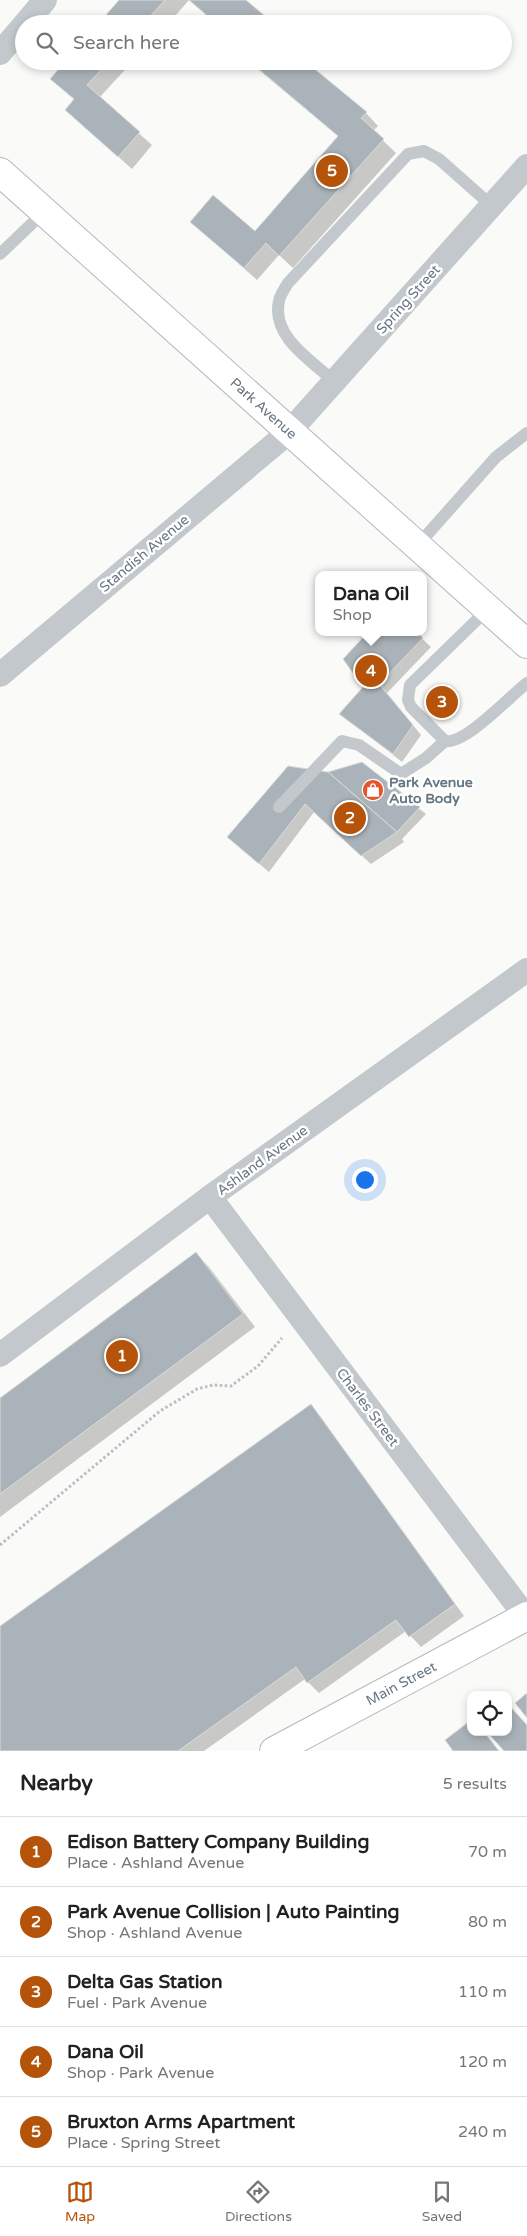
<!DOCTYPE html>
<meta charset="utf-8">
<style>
:root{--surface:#fff;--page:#f2f2f2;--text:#222;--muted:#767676;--line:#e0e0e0;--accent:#b45309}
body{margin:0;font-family:"Varela Round",sans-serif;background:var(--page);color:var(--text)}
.controls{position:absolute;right:15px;bottom:15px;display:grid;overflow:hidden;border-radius:10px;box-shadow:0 2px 8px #0003}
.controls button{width:45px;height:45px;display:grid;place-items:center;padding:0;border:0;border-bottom:1px solid var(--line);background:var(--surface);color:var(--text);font:25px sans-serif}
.you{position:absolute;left:364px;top:1179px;width:18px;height:18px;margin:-12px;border:4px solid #fff;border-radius:50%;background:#1a73e8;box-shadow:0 0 0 8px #1a73e833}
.badge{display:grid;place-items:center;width:32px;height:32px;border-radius:50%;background:var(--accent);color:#fff;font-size:16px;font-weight:700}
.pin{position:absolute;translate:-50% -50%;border:2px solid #fff;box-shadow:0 1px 5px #0006}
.popup{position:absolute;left:315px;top:571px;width:112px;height:65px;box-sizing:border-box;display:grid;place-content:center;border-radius:10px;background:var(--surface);filter:drop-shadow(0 1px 4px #0005);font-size:16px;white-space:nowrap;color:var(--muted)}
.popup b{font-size:19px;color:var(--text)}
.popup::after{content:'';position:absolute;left:50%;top:100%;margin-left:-10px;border:10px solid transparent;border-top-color:var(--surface)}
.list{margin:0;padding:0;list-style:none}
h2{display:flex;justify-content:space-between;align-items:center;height:65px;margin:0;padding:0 20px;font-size:21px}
h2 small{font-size:16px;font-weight:400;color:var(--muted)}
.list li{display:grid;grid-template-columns:32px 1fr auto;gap:15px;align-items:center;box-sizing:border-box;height:70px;padding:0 20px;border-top:1px solid var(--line)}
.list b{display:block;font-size:19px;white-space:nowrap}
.list p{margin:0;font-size:16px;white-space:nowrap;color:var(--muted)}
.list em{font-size:16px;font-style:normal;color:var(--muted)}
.icon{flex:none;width:28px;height:28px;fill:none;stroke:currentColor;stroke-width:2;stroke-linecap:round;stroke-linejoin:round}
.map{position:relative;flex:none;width:527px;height:1751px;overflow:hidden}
.search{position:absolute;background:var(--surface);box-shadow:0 2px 8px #0003;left:15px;right:15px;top:15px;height:55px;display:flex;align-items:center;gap:12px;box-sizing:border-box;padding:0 18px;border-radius:28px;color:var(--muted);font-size:19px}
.sheet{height:415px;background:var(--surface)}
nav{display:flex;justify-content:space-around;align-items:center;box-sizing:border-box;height:70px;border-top:1px solid var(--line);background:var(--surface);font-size:14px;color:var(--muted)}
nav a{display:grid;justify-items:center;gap:2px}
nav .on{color:var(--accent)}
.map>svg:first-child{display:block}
</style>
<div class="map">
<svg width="527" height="1751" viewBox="0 0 527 1751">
<rect width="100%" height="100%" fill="#fafaf8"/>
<!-- shadow -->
<g fill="#0003">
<polygon points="120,0 244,0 271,24 216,24 189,0 168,24 100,24"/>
<polygon points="61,61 133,61 99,98 152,145 132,169 66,110 75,100 52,79 64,64"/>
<polygon points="248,61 303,61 366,113 378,126 373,131 396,153 293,268 279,255 257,280 191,222 255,233 339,137"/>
<polygon points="415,632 431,647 387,693 421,735 402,762 341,714"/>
<polygon points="362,764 426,814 402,839 404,842 371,864 314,812 269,872 238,846 328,773"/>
<polygon points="196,1254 209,1267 255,1327 0,1517 0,1399"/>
<polygon points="311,1406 321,1417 464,1616 421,1647 406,1631 319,1693 305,1679 204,1751 0,1751 0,1628"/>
</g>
<!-- building -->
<g fill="#aab3b9" stroke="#dcdcda">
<polygon points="119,0 165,0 143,24 98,24"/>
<polygon points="189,0 246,0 265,16 259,24 217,24"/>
<polygon points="59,61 109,61 87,85 140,132 118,157 65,110 74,99 50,79 63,64"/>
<polygon points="249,61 305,61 367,112 361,118 384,139 279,256 266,243 244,268 190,222 213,195 255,231 338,136"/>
<polygon points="368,632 417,632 423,638 379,684 413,725 393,754 339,714 363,687 343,659"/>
<polygon points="362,762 420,807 397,832 328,772"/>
<polygon points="288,766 328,772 397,832 361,856 305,804 259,864 227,837"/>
<polygon points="196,1252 243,1314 0,1494 0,1398"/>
<polygon points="311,1404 455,1604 409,1637 396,1620 307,1683 296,1667 178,1751 0,1751 0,1626"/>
<polygon points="527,1693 527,1718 515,1703"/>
<polygon points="508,1704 527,1725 527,1751 504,1751 487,1732 508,1732"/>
<polygon points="471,1720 471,1732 484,1732 499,1751 453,1751 445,1740"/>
</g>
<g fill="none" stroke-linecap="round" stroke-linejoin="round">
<!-- primary casing -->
<g stroke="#b5babe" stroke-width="30">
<g id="primary">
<path id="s1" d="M0,172L527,644"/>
<path id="s2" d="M274,1751L527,1616"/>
</g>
</g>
<!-- path -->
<polyline stroke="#bbbfc2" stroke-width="3" stroke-dasharray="2.5 2.5" stroke-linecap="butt" points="0,1545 160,1411 197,1389 213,1385 231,1386 258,1366 282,1338"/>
<!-- lane -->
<g stroke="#c3c8cc" stroke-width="12">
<polyline points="0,254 44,212"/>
<path d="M335,382C312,361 271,337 279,301C280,295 285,288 288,283L408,154L424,151L439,159L492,206"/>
<polyline points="417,546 496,457 527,433"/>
<path d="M488,609L410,685L408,700L411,707L445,741C465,745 510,696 527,683"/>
<polyline points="279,807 342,741 359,745 401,774 426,758 445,741"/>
</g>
<!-- street -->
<g stroke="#c3c8cc" stroke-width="24">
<polyline points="25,24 45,0"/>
<polyline points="0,53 24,25"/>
<polyline points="0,675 289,432 527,166"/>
<polyline points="210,1197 526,1617"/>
<polyline points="0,1355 210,1197 527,970"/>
</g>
<!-- primary -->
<use href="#primary" stroke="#fff" stroke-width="28"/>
</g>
<!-- icons -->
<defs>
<g id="shop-disc" transform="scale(1.125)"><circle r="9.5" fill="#e4572e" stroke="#fff"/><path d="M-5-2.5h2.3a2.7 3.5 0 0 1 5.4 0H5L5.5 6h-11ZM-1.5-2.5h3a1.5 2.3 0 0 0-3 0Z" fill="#fff"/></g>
</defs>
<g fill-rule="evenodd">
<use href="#shop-disc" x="373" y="790"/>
</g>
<g text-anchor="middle" stroke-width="5" stroke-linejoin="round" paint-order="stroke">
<!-- street labels -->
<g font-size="14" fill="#657683" stroke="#fff">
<text transform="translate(408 299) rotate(-48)" y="5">Spring Street</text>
<text dy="5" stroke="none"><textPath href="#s1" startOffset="354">Park Avenue</textPath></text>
<text transform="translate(144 553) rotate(-40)" y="5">Standish Avenue</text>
<text transform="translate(262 1160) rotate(-36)" y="5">Ashland Avenue</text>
<text transform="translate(368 1407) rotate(53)" y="5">Charles Street</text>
<text dy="5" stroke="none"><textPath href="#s2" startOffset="144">Main Street</textPath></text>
</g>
<!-- poi labels -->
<g font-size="14" font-weight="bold" fill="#657683" stroke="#fff" text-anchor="start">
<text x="389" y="787">Park Avenue<tspan x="389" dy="16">Auto Body</tspan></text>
</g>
</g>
</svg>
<div class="controls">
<button><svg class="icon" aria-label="locate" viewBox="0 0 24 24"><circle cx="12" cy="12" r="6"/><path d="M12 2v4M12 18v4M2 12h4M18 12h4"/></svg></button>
</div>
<div class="you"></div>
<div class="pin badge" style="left:122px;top:1356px">1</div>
<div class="pin badge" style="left:350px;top:818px">2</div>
<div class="pin badge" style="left:442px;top:702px">3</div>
<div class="pin badge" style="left:371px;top:671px">4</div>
<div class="popup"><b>Dana Oil</b>Shop</div>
<div class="pin badge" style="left:332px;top:171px">5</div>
<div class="search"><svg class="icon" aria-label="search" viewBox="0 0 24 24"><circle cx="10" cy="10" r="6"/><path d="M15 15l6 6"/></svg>Search here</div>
</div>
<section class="sheet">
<h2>Nearby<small>5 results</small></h2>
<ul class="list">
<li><span class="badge">1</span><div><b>Edison Battery Company Building</b><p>Place · Ashland Avenue</p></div><em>70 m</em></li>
<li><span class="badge">2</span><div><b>Park Avenue Collision | Auto Painting</b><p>Shop · Ashland Avenue</p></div><em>80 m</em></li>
<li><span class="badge">3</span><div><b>Delta Gas Station</b><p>Fuel · Park Avenue</p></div><em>110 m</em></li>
<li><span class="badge">4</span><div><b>Dana Oil</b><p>Shop · Park Avenue</p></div><em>120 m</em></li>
<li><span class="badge">5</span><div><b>Bruxton Arms Apartment</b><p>Place · Spring Street</p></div><em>240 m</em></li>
</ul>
</section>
<nav>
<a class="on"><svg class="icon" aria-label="map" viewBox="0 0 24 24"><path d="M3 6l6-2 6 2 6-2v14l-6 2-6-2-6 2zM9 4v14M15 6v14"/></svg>Map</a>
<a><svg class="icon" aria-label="directions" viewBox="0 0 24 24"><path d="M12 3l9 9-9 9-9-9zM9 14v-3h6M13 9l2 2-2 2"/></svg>Directions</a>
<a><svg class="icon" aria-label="saved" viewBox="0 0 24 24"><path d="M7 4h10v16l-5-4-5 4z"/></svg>Saved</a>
</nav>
